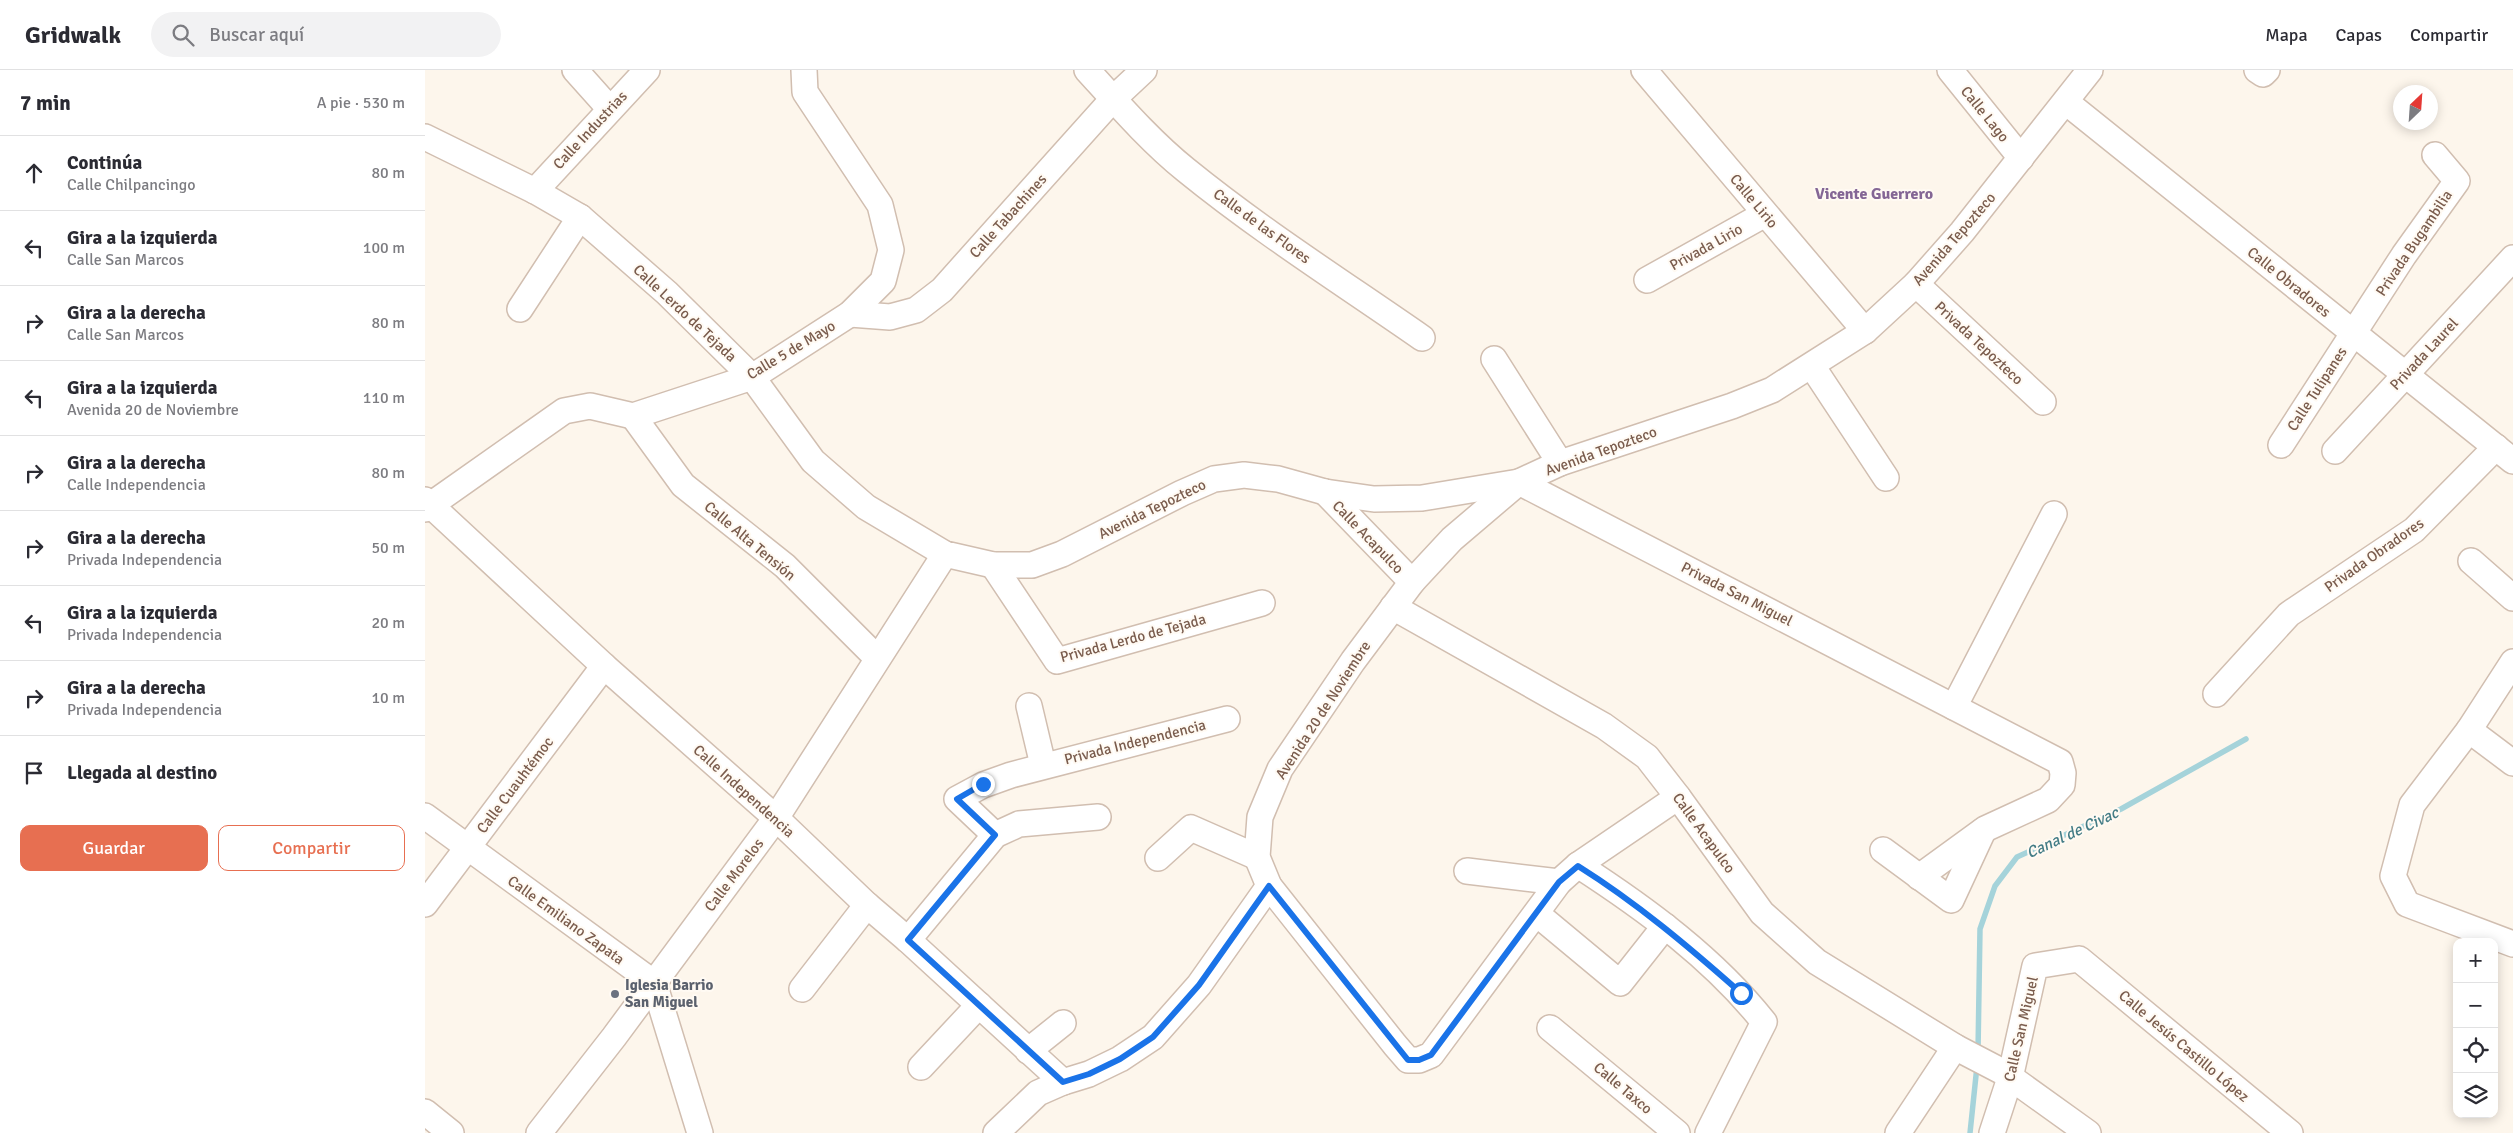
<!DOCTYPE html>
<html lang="es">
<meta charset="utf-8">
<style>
:root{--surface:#fff;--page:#f2f2f3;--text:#2b2b33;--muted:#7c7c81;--line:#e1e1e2;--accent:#e76f51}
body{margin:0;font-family:Signika,sans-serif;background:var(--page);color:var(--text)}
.controls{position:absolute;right:15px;bottom:15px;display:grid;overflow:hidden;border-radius:10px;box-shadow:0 2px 12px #0003}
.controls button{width:45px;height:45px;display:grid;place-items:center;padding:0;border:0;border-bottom:1px solid var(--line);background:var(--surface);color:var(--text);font:25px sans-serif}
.compass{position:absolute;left:1968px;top:15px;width:45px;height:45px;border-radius:50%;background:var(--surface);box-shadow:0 2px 12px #0003;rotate:25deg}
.stop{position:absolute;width:15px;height:15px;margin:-11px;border:4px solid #1a73e8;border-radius:50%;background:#fff}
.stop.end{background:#1a73e8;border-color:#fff;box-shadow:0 1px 5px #0008}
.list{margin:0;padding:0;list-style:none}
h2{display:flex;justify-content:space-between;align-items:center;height:65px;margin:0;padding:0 20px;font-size:21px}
h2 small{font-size:16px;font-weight:400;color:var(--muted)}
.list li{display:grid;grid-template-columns:32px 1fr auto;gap:15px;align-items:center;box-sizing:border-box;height:75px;padding:0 20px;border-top:1px solid var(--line)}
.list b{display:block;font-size:19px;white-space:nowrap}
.list p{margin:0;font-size:16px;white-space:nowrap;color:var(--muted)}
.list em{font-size:16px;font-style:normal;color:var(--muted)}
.actions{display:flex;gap:10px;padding:15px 20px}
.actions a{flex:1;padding:11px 0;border:1px solid var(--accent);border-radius:10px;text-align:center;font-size:18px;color:var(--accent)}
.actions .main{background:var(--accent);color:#fff}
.icon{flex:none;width:28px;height:28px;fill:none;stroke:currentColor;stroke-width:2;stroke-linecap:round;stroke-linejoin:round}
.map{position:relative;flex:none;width:2088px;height:1063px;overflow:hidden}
header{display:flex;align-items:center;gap:30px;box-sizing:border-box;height:70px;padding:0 25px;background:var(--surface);border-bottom:1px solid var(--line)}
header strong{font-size:24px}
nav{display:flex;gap:28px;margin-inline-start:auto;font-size:18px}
.search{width:350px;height:45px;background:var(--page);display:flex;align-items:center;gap:12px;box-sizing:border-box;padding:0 18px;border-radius:28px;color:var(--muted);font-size:19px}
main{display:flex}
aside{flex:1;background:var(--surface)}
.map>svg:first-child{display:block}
</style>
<header>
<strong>Gridwalk</strong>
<div class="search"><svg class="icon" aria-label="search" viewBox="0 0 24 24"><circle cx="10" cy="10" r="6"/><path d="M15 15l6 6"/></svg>Buscar aquí</div>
<nav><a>Mapa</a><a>Capas</a><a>Compartir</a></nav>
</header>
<main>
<aside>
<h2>7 min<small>A pie · 530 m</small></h2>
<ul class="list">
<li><svg class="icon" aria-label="ahead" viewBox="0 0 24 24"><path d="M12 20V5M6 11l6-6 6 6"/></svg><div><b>Continúa</b><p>Calle Chilpancingo</p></div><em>80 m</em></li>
<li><svg class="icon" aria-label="left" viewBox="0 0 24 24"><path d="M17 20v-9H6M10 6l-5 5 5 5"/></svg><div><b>Gira a la izquierda</b><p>Calle San Marcos</p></div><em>100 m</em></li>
<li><svg class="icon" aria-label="right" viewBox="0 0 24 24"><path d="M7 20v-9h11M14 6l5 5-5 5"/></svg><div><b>Gira a la derecha</b><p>Calle San Marcos</p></div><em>80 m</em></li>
<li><svg class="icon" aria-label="left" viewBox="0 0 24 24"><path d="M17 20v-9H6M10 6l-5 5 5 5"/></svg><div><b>Gira a la izquierda</b><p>Avenida 20 de Noviembre</p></div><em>110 m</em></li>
<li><svg class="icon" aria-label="right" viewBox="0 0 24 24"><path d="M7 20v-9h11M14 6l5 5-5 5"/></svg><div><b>Gira a la derecha</b><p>Calle Independencia</p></div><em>80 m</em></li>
<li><svg class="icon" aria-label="right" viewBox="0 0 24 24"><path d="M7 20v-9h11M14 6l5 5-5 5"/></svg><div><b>Gira a la derecha</b><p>Privada Independencia</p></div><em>50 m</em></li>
<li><svg class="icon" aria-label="left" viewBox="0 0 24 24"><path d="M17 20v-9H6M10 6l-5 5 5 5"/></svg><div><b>Gira a la izquierda</b><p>Privada Independencia</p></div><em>20 m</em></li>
<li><svg class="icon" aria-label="right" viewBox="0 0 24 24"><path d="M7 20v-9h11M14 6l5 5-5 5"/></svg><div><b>Gira a la derecha</b><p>Privada Independencia</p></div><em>10 m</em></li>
<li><svg class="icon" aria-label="arrive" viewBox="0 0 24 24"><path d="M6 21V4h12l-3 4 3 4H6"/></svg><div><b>Llegada al destino</b></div></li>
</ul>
<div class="actions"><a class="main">Guardar</a><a>Compartir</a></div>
</aside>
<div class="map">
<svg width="2088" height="1063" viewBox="0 0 2088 1063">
<rect width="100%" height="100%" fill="#fdf6ec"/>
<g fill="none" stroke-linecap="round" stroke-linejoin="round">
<!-- stream -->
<g stroke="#a5d3da" stroke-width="5.5">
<polyline points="1553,982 1555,859 1570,816 1592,787 1696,739 1821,669"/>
<polyline points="1545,1063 1552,996"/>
</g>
<!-- minor casing -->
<g stroke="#d1beb0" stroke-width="28">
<g id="minor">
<polyline points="150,0 184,38"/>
<path d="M662,0C693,34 725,71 761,100C836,161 918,213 997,268"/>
<polyline points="1219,0 1440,261"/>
<polyline points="1525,0 1596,88"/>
<polyline points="1832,0 1838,4 1842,0"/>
<polyline points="1641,32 2088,391"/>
<polyline points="0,67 110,121 155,147 242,223 327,307 388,391 441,437 520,484 568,495 607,495 637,484 757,423 789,409 819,405 853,409 900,422 949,429 997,428 1094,412 1135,393 1307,336 1347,320 1440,261 1491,214 1537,162 1665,0"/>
<polyline points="110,121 222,0"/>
<polyline points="1222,210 1340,144"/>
<polyline points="1491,214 1618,332"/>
<polyline points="95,239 155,147"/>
<polyline points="425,244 465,247 491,240 517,220 688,29 719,0"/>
<polyline points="1069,289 1135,393"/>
<polyline points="1387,296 1461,408"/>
<polyline points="208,346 258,415 360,496 452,588"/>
<polyline points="1856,375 1979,185 2032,111 2010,85"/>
<polyline points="1910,381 2088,188"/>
<polyline points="900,422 987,512"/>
<polyline points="0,430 179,596 351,748 442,835 483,870 638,1012"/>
<polyline points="0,439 139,341 165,336 208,346 327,307 425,244 458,211 466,180 455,135 380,22 379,0"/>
<polyline points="2046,491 2088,528"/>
<polyline points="568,495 632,591 837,533"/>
<polyline points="968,537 1179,656 1222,687 1253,727 1337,843 1392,892 1530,977 1578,1002 1663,1063"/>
<polyline points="2088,592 2044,660 1987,735 1968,806 1982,834 2088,874"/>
<polyline points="1791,624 1864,544 1989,460 2071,377"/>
<polyline points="604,636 618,695"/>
<polyline points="1529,637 1629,444"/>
<polyline points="2044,660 2088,693"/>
<polyline points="1253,727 1153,795 1134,812 1006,985 994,990 983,990 970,975 844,816 832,787 835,747 855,699 928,591 987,512 1027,469 1094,412 1635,692 1638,703 1637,715 1623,730 1560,759 1494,807"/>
<polyline points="0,746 229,913 275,1063"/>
<polyline points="570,765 532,729 558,715 586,705 802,649"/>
<polyline points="1458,780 1526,830 1558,761"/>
<polyline points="733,788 766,758 832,787"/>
<path d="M1153,795C1221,839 1289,889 1339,952L1283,1063"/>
<polyline points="1042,801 1134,812"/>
<polyline points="0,834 179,596"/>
<polyline points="1112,844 1195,913 1240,856"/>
<polyline points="483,870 570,765 594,754 673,747"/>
<polyline points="377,919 442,835"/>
<polyline points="1125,958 1252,1063"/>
<polyline points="603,981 638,953"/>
<polyline points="496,997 554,935"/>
<polyline points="0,1042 26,1063"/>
<polyline points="114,1063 189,967 351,748 520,484"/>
<polyline points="571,1063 613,1023 638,1012 664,1004 695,989 728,967 774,915 844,816"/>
<polyline points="1473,1063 1530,977"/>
<polyline points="1567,1063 1585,1008 1610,896 1654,889 1865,1063"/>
</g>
</g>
<!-- minor -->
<use href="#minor" stroke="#fff" stroke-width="25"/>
</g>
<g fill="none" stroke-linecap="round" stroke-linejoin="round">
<!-- route -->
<path stroke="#1a73e8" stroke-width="6" d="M558,714L532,729L570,765L483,870L638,1012L664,1004L695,989L728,967L774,915L844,816L983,990H994L1006,985L1134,812L1153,796C1212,833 1264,877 1316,923"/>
</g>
<!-- markers -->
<circle fill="#6b7280" stroke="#fffaf3" stroke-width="2" cx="190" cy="924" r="5"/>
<g text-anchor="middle" stroke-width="4" stroke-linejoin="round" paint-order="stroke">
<!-- street labels -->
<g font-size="15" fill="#7a5c4d" stroke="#fffaf3">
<text transform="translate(1560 44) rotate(51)" y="5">Calle Lago</text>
<text transform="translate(165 60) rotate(-47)" y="5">Calle Industrias</text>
<text transform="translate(1329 131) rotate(50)" y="5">Calle Lirio</text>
<text transform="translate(583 146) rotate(-48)" y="5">Calle Tabachines</text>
<text transform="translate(837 156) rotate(36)" y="5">Calle de las Flores</text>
<text transform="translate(1529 169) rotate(-49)" y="5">Avenida Tepozteco</text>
<text transform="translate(1989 173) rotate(-56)" y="5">Privada Bugambilia</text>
<text transform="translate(1281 177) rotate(-29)" y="5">Privada Lirio</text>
<text transform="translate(1864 212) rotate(39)" y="5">Calle Obradores</text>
<text transform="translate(260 243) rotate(43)" y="5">Calle Lerdo de Tejada</text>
<text transform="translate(1554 273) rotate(43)" y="5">Privada Tepozteco</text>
<text transform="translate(366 280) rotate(-31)" y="5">Calle 5 de Mayo</text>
<text transform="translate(1999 284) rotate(-47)" y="5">Privada Laurel</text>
<text transform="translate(1892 319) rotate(-57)" y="5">Calle Tulipanes</text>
<text transform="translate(1176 381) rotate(-20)" y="5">Avenida Tepozteco</text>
<text transform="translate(727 439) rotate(-26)" y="5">Avenida Tepozteco</text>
<text transform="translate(943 467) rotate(46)" y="5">Calle Acapulco</text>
<text transform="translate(325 471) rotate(40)" y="5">Calle Alta Tensión</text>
<text transform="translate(1949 485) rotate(-35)" y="5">Privada Obradores</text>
<text transform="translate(1312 524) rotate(27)" y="5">Privada San Miguel</text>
<text transform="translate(708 568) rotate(-15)" y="5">Privada Lerdo de Tejada</text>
<text transform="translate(898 640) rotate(-57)" y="5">Avenida 20 de Noviembre</text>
<text transform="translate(710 672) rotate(-14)" y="5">Privada Independencia</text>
<text transform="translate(90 715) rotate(-53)" y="5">Calle Cuauhtémoc</text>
<text transform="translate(319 721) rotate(42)" y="5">Calle Independencia</text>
<text transform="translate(1279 763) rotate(54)" y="5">Calle Acapulco</text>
<text transform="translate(309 805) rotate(-53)" y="5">Calle Morelos</text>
<text transform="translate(141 850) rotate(36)" y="5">Calle Emiliano Zapata</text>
<text transform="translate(1596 959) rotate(-77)" y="5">Calle San Miguel</text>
<text transform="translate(1759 976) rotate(40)" y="5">Calle Jesús Castillo López</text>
<text transform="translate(1198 1018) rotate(40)" y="5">Calle Taxco</text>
</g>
<!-- worship labels -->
<g font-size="15" font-weight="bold" fill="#5b616d" stroke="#fffaf3" text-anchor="start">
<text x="200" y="920">Iglesia Barrio<tspan x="200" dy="17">San Miguel</tspan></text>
</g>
<!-- neighbourhood labels -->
<g font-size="16" font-weight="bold" fill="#846695" stroke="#fffaf3">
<text x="1449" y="129">Vicente Guerrero</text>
</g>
<!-- water labels -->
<g font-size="16" font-style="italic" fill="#437c86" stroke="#fffaf3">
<text transform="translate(1647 762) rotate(-25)" y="6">Canal de Civac</text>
</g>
</g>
</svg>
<div class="controls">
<button>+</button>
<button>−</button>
<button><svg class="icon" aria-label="locate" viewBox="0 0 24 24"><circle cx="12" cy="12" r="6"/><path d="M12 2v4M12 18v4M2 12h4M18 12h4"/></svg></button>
<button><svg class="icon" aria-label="layers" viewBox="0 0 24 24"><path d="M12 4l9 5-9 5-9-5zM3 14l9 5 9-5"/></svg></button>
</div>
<svg class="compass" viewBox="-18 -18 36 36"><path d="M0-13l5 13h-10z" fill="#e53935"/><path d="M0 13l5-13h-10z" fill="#7c7c81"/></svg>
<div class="stop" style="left:1316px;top:923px"></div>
<div class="stop end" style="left:558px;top:714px"></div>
</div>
</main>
